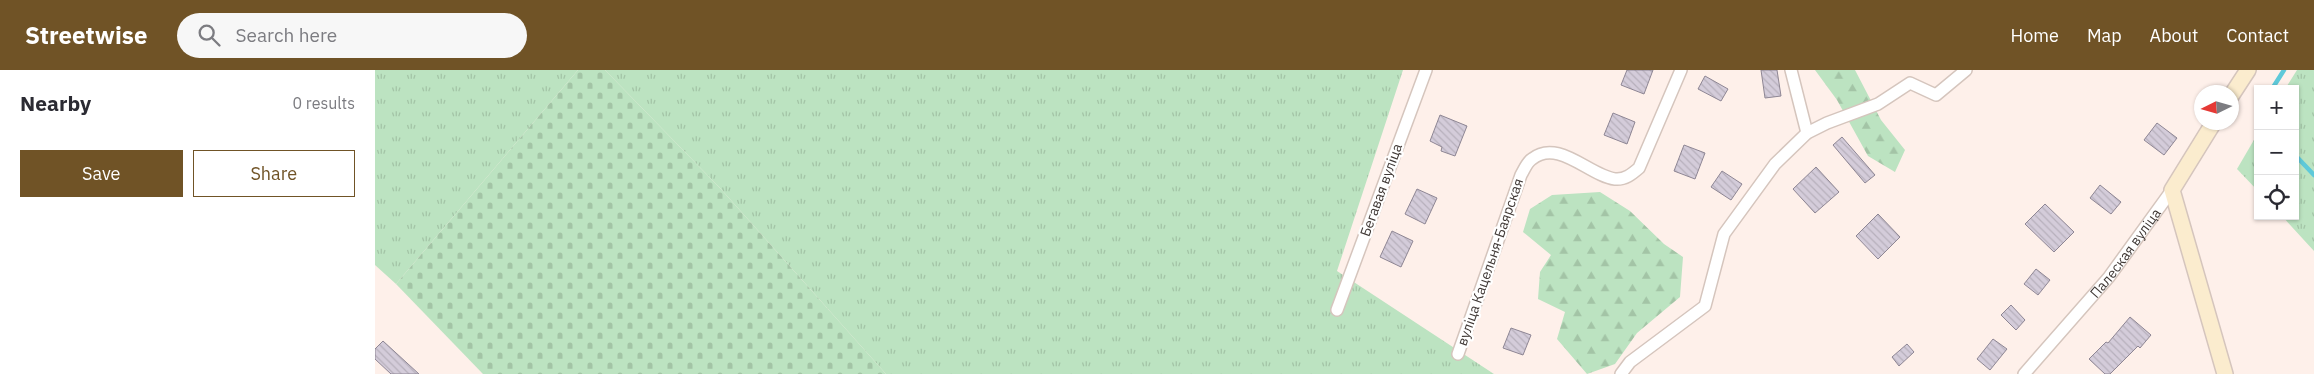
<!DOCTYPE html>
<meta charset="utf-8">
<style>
:root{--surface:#fff;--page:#f7f7f7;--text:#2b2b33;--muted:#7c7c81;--line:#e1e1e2;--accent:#705326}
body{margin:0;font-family:"IBM Plex Sans",sans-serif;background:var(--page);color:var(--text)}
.controls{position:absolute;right:15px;top:15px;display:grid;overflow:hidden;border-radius:0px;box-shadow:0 1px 4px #0004}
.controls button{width:45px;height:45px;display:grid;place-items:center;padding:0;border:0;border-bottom:1px solid var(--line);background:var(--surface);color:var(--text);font:25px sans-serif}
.compass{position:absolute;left:1819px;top:15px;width:45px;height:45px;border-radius:50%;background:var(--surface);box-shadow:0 1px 4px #0004;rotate:265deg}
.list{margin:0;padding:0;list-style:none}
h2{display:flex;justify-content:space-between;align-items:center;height:65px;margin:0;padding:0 20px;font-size:21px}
h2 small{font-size:16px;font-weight:400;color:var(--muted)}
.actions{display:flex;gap:10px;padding:15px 20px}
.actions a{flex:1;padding:11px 0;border:1px solid var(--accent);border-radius:0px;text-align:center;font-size:18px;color:var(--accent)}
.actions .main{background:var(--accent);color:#fff}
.icon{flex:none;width:28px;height:28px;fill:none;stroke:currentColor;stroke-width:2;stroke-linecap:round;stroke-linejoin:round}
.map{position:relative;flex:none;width:1939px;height:304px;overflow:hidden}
header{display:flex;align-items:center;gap:30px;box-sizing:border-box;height:70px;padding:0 25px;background:var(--accent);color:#fff}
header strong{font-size:24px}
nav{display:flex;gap:28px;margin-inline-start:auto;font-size:18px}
.search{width:350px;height:45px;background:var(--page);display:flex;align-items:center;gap:12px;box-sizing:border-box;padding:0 18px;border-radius:28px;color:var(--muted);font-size:19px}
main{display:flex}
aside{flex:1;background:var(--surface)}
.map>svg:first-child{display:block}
</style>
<header>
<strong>Streetwise</strong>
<div class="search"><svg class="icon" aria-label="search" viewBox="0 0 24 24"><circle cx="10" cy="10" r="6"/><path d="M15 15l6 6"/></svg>Search here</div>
<nav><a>Home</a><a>Map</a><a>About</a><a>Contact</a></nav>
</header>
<main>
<aside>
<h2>Nearby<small>0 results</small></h2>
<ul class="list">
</ul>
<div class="actions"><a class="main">Save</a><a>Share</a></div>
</aside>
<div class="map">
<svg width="1939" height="304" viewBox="0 0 1939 304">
<defs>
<pattern id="grass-tufts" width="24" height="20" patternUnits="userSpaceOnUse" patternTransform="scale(1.25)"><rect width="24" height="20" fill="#bce3c1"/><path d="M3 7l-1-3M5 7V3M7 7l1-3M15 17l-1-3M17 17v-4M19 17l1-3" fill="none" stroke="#a3c4a6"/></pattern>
<pattern id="forest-firs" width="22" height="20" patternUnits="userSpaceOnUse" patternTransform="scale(1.25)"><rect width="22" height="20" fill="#bce3c1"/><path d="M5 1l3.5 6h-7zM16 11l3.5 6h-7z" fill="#a3c4a6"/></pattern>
<pattern id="cemetery-stones" width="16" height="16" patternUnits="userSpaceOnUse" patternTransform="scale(1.25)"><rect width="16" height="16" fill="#bce3c1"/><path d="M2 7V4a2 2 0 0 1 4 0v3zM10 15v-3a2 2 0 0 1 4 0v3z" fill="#a3c4a6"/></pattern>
<pattern id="building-back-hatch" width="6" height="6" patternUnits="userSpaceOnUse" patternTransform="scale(1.25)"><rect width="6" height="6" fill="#d4ccda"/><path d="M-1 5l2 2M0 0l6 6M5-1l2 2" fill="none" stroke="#b7b0bc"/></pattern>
</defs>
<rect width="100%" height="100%" fill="#fef0ea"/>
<!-- grass -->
<g fill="url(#grass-tufts)">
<polygon points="0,0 203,0 21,214 0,195"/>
<polygon points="230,0 1028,0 962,201 1119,304 511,304 345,118"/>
<polygon points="1922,0 1939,0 1939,181 1907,146 1920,146 1920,19 1910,19"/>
<polygon points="1883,63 1883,121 1862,99"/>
</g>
<!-- forest -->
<g fill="url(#forest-firs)">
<polygon points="1440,0 1480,0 1506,50 1530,80 1520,102 1493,86 1462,30"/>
<polygon points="1225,122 1255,141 1289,174 1308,187 1305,227 1262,263 1240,294 1212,304 1182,269 1190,242 1163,229 1165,202 1176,185 1148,162 1155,139 1177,125"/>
</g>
<!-- cemetery -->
<polygon fill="url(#cemetery-stones)" points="203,0 230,0 345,118 511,304 108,304 21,214"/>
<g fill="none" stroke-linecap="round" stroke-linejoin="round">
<!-- stream -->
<g stroke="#5fc9d9" stroke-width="4.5">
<polyline points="1897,19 1909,0"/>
<polyline points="1920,85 1939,105"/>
</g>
</g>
<!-- building -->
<g fill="url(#building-back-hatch)" stroke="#8e8694">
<polygon points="1252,0 1278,0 1269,24 1246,15"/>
<polygon points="1386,0 1402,0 1406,26 1390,28"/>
<polygon points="1330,6 1353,19 1346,31 1323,19"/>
<polygon points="1238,43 1260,52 1252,74 1229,65"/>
<polygon points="1065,45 1092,56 1080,86 1066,81 1067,77 1055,71"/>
<polygon points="1782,53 1802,68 1789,85 1769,70"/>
<polygon points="1467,67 1500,105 1490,113 1458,75"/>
<polygon points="1309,75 1330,83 1320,109 1299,101"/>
<polygon points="1441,97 1464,122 1440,143 1418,119"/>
<polygon points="1347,101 1367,114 1356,130 1336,117"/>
<polygon points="1725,115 1746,132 1736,144 1715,128"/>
<polygon points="1042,119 1062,128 1050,154 1030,144"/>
<polygon points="1670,134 1699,162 1679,182 1650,154"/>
<polygon points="1503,144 1525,167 1503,189 1481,166"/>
<polygon points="1017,161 1038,171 1026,197 1005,187"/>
<polygon points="1661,199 1675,210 1663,225 1649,214"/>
<polygon points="1636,235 1650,250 1641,260 1626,245"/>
<polygon points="1755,247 1776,265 1765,278 1763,276 1735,304 1730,304 1714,289 1731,272 1733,273"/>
<polygon points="1136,258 1156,265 1148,285 1128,278"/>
<polygon points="1618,269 1632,279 1615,300 1602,289"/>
<polygon points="8,271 44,304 16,304 0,289 0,279"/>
<polygon points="1532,274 1539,282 1524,296 1517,287"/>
</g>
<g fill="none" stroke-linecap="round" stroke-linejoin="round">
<!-- street casing -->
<g stroke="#d5c5bd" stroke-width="14">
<g id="street">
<polyline points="1416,0 1432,63"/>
<polyline points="962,240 1051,0"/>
<path d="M1083,284L1146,105C1149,100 1152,92 1157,89C1183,68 1215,106 1240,109C1250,110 1257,104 1264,98L1306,0"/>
<polyline points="1246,304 1255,292 1330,236 1349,164 1400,94 1432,63 1452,53 1503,34 1535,13 1561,25 1591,0"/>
<path id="s1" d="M1649,304L1734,207L1797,120"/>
</g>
</g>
<!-- secondary casing -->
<g stroke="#d5c5bd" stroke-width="18">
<g id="secondary">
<polyline points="1856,26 1873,0"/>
<polyline points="1839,52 1797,120 1850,304"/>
</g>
</g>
<!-- street -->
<use href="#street" stroke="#fff" stroke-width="11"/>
<!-- secondary -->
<use href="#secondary" stroke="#fbecce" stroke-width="15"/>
</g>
<g text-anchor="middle" stroke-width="4.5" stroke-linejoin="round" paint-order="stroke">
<!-- street labels -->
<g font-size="14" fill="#403936" stroke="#fff">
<text transform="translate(1006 120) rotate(-70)" y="5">Бегавая вуліца</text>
<text dy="5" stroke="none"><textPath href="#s1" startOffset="158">Палеская вуліца</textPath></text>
<text transform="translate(1115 192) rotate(-71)" y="5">вуліца Кацельня-Баярская</text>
</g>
</g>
</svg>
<div class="controls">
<button>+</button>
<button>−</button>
<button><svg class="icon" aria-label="locate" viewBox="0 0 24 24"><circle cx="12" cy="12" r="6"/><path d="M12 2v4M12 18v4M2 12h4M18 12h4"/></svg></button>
</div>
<svg class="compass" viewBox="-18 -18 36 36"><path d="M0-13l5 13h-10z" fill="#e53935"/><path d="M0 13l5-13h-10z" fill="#7c7c81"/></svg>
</div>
</main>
